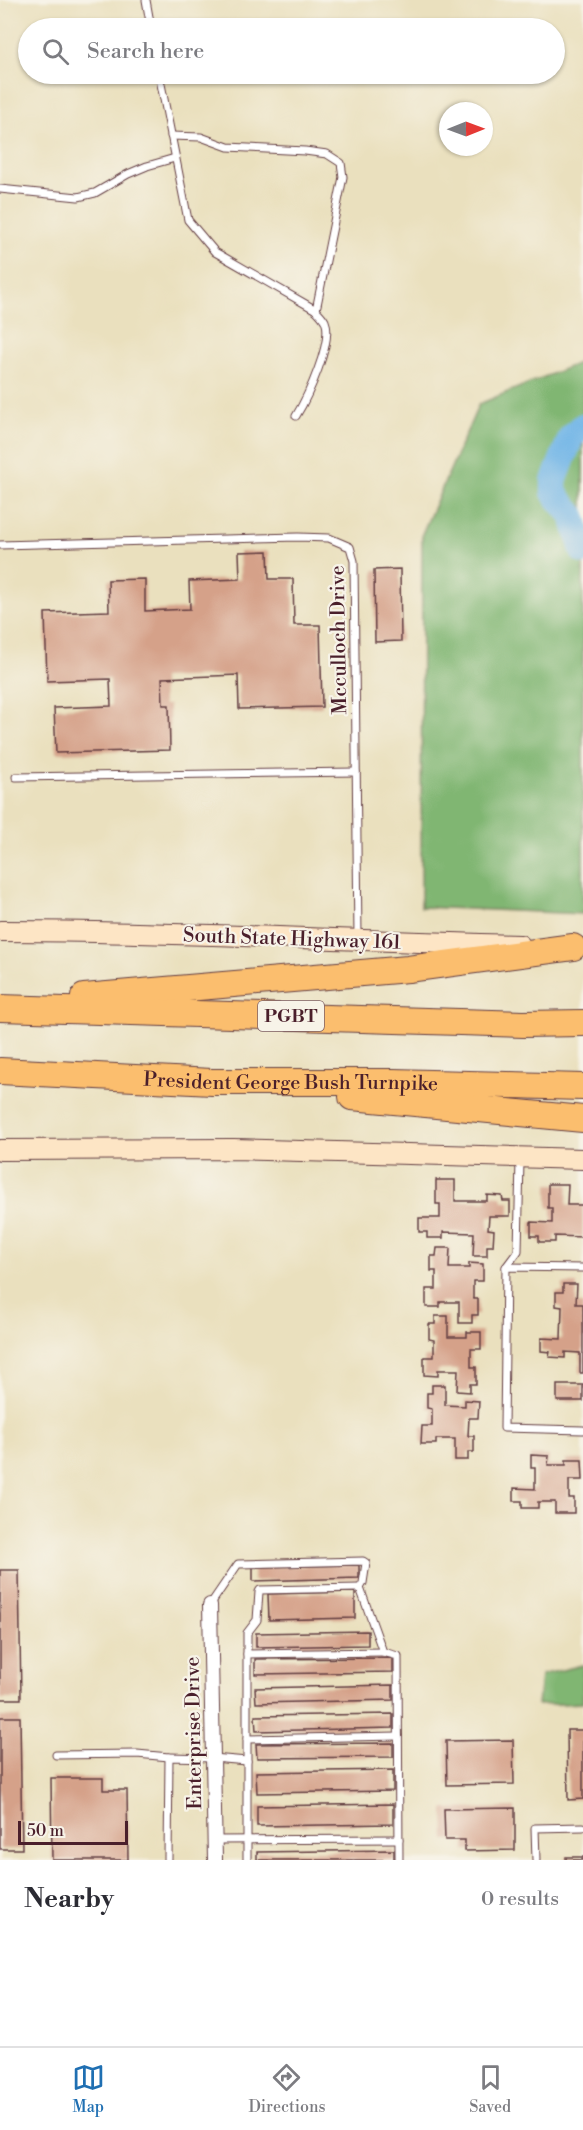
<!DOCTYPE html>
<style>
:root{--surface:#fff;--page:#f7f7f7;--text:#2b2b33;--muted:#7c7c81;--line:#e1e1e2;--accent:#1f6fb2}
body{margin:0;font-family:"Libre Bodoni",serif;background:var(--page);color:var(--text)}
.compass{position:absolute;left:439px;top:102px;width:54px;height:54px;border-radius:50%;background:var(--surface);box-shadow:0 2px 4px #0004;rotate:89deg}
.scale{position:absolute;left:18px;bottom:15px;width:110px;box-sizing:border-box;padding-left:6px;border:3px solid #4a1f2b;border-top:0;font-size:16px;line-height:21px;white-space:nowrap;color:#4a1f2b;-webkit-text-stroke:4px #f7f3e8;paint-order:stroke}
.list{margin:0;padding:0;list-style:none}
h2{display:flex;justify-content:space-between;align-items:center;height:78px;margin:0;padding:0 24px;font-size:26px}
h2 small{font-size:20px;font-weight:400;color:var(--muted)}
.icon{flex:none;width:33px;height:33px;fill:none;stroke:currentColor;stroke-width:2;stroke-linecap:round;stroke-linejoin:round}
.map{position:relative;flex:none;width:583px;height:1860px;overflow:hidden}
.search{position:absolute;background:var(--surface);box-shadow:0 2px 4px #0004;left:18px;right:18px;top:18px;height:66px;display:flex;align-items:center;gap:15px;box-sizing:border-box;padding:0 21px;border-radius:33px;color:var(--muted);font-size:22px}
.sheet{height:186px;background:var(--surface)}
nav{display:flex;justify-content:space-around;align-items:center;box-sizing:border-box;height:84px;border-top:2px solid var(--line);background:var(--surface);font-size:16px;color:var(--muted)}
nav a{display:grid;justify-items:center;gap:3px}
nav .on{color:var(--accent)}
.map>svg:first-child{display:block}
</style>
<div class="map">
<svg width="583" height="1860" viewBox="0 0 583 1860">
<rect width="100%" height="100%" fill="#f7f3e8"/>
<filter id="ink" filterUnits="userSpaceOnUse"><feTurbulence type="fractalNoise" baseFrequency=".0167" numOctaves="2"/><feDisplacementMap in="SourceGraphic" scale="12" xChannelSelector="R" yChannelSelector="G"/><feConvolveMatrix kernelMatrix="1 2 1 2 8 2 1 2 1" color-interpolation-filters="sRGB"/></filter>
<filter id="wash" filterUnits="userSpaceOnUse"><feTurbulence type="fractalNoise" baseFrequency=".008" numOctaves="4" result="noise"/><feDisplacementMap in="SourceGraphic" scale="24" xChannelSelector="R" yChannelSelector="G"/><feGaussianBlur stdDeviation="1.35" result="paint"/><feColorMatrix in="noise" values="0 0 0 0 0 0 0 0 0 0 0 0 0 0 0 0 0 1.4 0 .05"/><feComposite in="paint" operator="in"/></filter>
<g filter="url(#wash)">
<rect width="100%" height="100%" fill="#eae0be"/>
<!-- forest -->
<g fill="#80b672" stroke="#656a4e" stroke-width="1.5">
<polygon points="583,361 583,914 421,907 422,534 479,404"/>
<polygon points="583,1665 583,1703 538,1705 541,1675"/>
</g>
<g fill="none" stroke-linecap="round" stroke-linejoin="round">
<!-- river -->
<polyline stroke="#71b5e7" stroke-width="26" points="583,426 571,437 554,481 554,493 573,516 583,551"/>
</g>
<g id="blocks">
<!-- building -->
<g fill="#d5a189">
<polygon points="268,551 269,579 293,579 294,625 320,625 322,707 239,709 238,675 162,678 163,705 169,705 170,750 56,753 54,708 111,706 110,679 47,681 45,613 109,611 108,580 145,579 145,611 190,609 189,581 240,579 239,552"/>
<polygon points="400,569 401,641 375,642 374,570"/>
<polygon points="436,1180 455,1180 455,1201 487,1201 487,1195 502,1196 503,1201 510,1201 510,1216 489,1216 488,1229 494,1230 493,1246 487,1246 487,1256 473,1256 474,1233 443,1232 443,1238 427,1238 427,1232 419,1232 419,1218 440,1218 440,1204 436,1204"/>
<polygon points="548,1184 568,1184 567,1205 583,1205 583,1237 555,1236 555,1242 539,1242 539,1236 531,1236 531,1222 552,1223 552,1208 548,1208"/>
<polygon points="437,1248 450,1248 449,1268 469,1268 469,1263 483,1264 483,1281 473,1281 473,1299 478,1299 478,1315 472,1315 472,1323 459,1323 459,1302 440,1302 440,1307 426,1307 426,1289 436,1289 436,1271 431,1271 431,1256 436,1256"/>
<polygon points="563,1284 577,1284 576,1304 583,1304 583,1373 580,1373 580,1353 565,1352 565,1358 549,1357 550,1352 541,1351 541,1338 561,1339 562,1307 556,1306 556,1292 563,1292"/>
<polygon points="435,1316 448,1316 448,1337 467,1337 467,1332 481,1332 481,1349 471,1349 471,1367 476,1367 476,1384 470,1384 470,1392 457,1391 458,1370 438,1370 438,1376 424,1375 424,1357 434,1357 434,1340 429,1339 429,1324 435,1324"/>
<polygon points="432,1385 445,1385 445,1405 465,1406 465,1400 479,1401 478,1418 469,1418 468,1436 474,1436 474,1452 468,1452 468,1460 455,1460 455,1439 436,1439 436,1444 421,1444 422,1426 432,1426 432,1409 427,1408 427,1393 432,1393"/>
<rect x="557" y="1385" width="26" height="16"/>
<polygon points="531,1455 549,1456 548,1465 566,1465 566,1460 582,1460 583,1480 569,1480 569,1498 574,1498 574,1513 555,1513 555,1502 538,1502 538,1508 522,1508 522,1501 514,1501 514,1488 535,1489 535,1468 531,1468"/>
<polygon points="359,1565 359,1578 253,1581 253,1567"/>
<polygon points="0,1570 19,1570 21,1699 0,1699"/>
<polygon points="355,1592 355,1618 269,1620 268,1594"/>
<polygon points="368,1631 368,1645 256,1647 256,1633"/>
<polygon points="393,1658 393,1672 255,1674 255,1659"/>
<polygon points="393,1685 393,1700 256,1703 255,1688"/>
<polygon points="393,1714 393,1728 256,1731 255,1716"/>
<polygon points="0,1717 20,1717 22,1849 0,1849"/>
<polygon points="567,1730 583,1730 583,1799 568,1800"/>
<polygon points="513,1740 514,1784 447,1785 446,1741"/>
<polygon points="393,1743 393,1757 257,1758 256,1744"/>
<polygon points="393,1770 393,1791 257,1793 256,1772"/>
<polygon points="51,1778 103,1778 103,1790 127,1790 128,1860 52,1860"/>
<polygon points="393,1804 393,1824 257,1826 257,1806"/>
<polygon points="515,1808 515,1850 465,1851 465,1840 445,1840 444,1809"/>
<polygon points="394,1850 394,1860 257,1860 257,1852"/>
<rect x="566" y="1857" width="17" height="3"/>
</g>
</g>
</g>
<g filter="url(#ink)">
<use href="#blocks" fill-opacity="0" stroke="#623c41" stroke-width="1.5"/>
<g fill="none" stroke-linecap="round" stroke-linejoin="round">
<!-- service casing -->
<g stroke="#623c41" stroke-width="9">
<g id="service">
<polyline points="146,0 151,28"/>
<path d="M159,74L188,220L215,252L316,310C319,313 323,317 325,321C334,341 307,398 296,416"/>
<polyline points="171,136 201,137 228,147 305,151 327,154 341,163 343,177 316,310"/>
<polyline points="0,189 78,197 95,193 128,174 147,166 175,158"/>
<polyline points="0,545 298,537 329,538 350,547 354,561 358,938"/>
<polyline points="16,777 356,772"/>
<polyline points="506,1267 518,1251 520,1160"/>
<polyline points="583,1268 506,1267 504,1428 583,1430"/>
<polyline points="210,1605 238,1564 363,1561 366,1563 363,1583 360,1588 383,1652 398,1656 399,1860"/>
<polyline points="247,1654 383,1652"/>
<polyline points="247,1739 398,1736"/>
<polyline points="56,1755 137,1754 169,1757"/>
<polyline points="215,1840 399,1839"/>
<polyline points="168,1860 169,1757 213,1758 247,1761"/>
<polyline points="247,1860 247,1633 257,1620 259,1592 260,1590 360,1588"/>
<polyline points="536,1860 535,1828 583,1827"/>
</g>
</g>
<!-- minor casing -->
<g stroke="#623c41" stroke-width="16">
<polyline id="minor" points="210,1605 215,1860"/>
</g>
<!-- secondary casing -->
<g stroke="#623c41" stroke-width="22">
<g id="secondary">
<path d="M0,931C174,931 347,941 520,945"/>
<polyline points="0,1150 233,1149 583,1159"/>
</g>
</g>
<!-- motorway casing -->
<g stroke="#623c41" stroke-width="28">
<g id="motorway">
<polyline points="84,997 408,969 573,947"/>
<polyline points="0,1008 523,1024 583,1023"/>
<path id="s1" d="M0,1071L212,1082H393L583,1087"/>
<polyline points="352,1097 583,1119"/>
</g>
</g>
<!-- service -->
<use href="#service" stroke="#fff" stroke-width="7"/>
<!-- minor -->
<use href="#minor" stroke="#fff" stroke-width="14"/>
<!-- secondary -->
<use href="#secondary" stroke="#fde5c5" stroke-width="20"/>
<!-- motorway -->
<use href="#motorway" stroke="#fbbe6e" stroke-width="26"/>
</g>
</g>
<g text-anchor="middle" stroke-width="4.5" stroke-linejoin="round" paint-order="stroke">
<!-- shield labels -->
<rect fill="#f7f3e8" stroke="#7e5f64" stroke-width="1.5" x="258" y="1001" width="66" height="30" rx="4.5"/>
<g font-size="18" font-weight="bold" fill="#4a1f2b">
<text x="291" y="1022">PGBT</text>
</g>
<!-- street labels -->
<g font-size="20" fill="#4a1f2b" stroke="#f7f3e8">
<text transform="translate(338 640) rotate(-91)" y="7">Mcculloch Drive</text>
<text transform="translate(292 938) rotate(2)" y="7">South State Highway 161</text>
<text dy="7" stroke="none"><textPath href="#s1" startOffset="291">President George Bush Turnpike</textPath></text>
<text transform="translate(193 1733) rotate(-91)" y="7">Enterprise Drive</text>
</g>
</g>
</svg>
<svg class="compass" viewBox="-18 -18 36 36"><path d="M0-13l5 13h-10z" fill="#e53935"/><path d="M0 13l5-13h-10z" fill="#7c7c81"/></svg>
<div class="scale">50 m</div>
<div class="search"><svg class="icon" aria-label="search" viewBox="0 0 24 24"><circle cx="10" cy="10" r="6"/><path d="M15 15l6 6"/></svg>Search here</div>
</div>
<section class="sheet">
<h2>Nearby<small>0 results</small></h2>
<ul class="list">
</ul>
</section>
<nav>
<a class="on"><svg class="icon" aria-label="map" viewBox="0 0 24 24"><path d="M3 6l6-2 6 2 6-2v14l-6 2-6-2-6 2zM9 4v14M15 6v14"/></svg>Map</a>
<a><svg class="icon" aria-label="directions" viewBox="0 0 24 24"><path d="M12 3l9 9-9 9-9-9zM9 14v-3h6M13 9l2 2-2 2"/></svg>Directions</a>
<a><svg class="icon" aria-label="saved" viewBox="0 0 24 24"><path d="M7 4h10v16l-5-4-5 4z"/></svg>Saved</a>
</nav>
